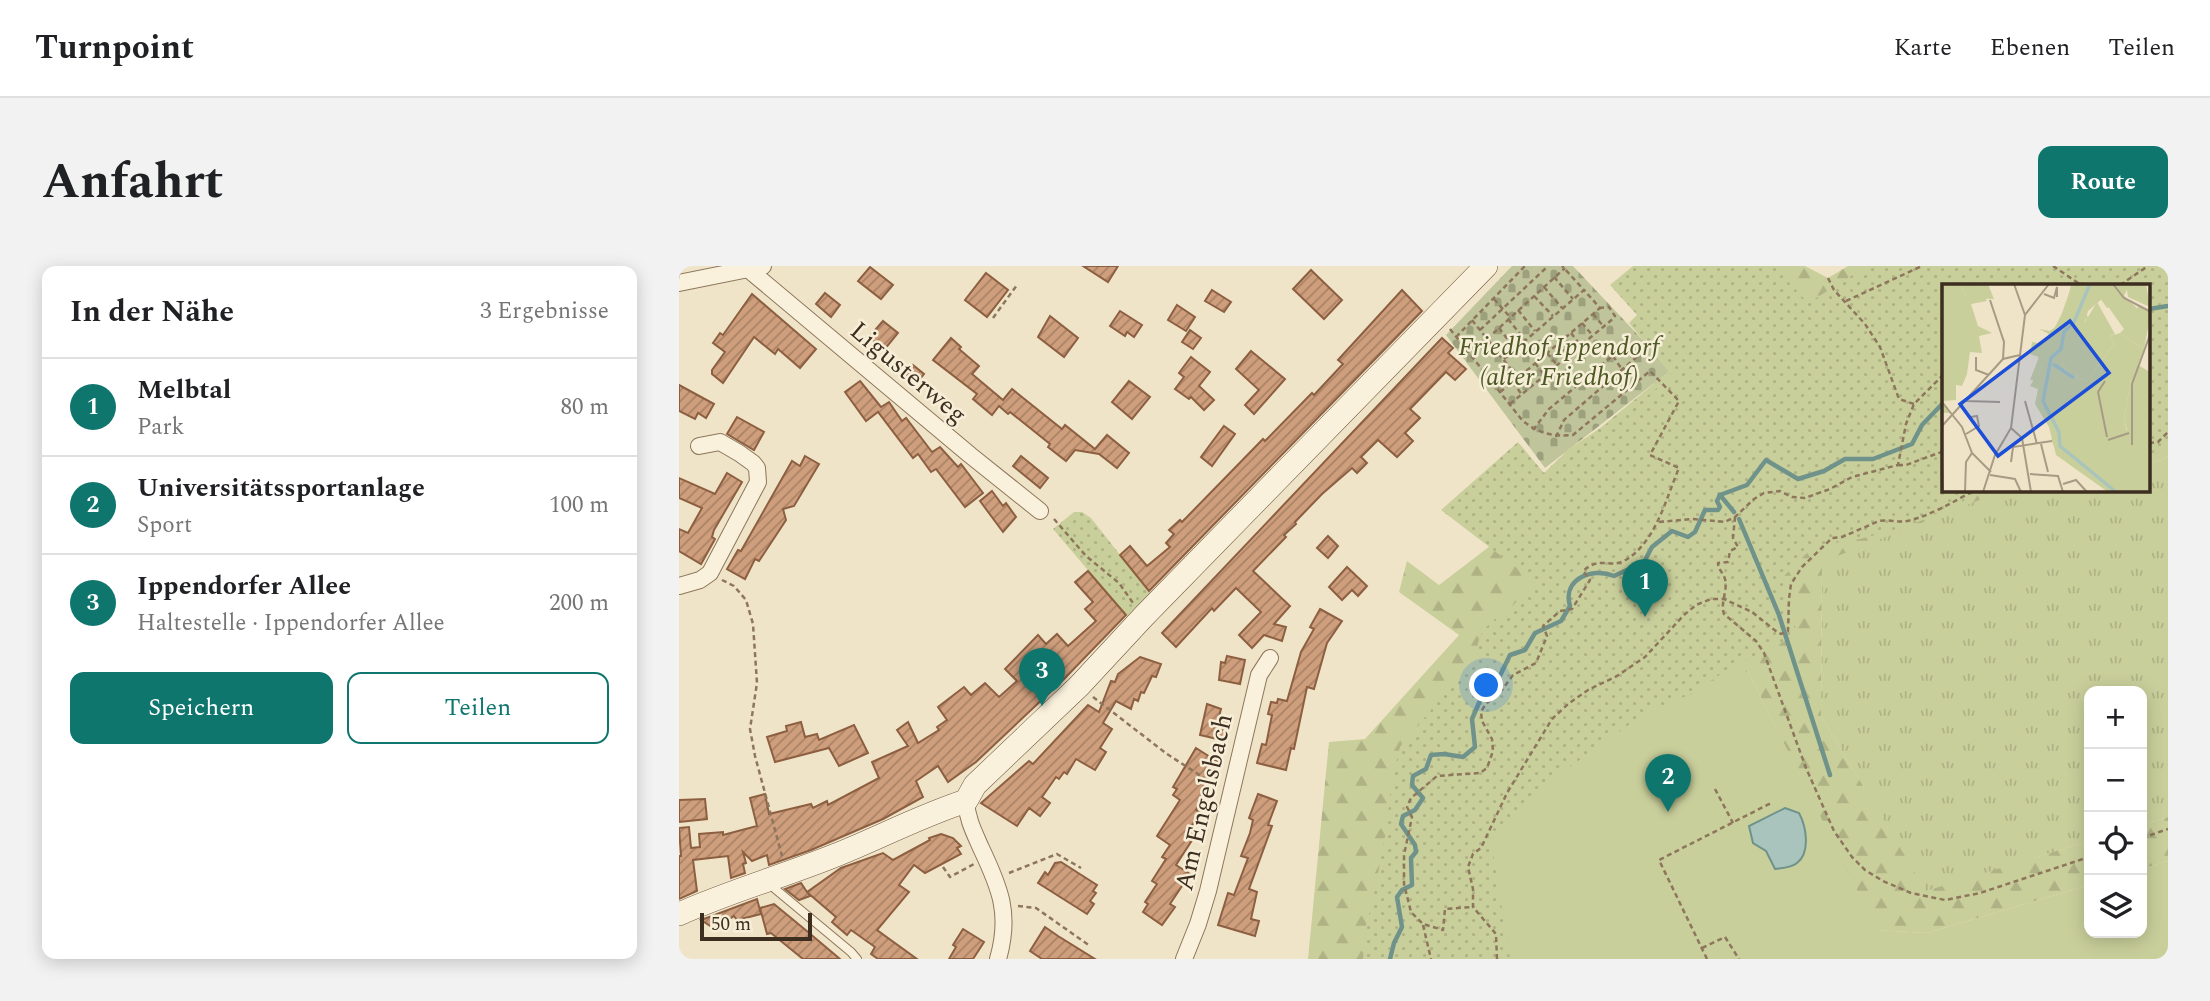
<!DOCTYPE html>
<html lang="de">
<meta charset="utf-8">
<style>
:root{--surface:#fff;--page:#f2f2f2;--text:#202124;--muted:#757577;--line:#e0e0e0;--accent:#0f766e}
body{margin:0;font-family:Spectral,serif;background:var(--page);color:var(--text)}
.controls{position:absolute;right:21px;bottom:21px;display:grid;overflow:hidden;border-radius:14px;box-shadow:0 4px 18px #0003}
.controls button{width:63px;height:63px;display:grid;place-items:center;padding:0;border:0;border-bottom:2px solid var(--line);background:var(--surface);color:var(--text);font:35px sans-serif}
.scale{position:absolute;left:21px;bottom:18px;width:112px;box-sizing:border-box;padding-left:7px;border:4px solid #3d2e20;border-top:0;font-size:19px;line-height:24px;white-space:nowrap;color:#3d2e20;-webkit-text-stroke:5px #f7eed8;paint-order:stroke}
.you{position:absolute;left:808px;top:420px;width:24px;height:24px;margin:-18px;border:5px solid #fff;border-radius:50%;background:#1a73e8;box-shadow:0 0 0 10px #1a73e833}
.badge{display:grid;place-items:center;width:46px;height:46px;border-radius:50%;background:var(--accent);color:#fff;font-size:23px;font-weight:700}
.pin{position:absolute;translate:-50% -58px;filter:drop-shadow(0 2px 4px #0008)}
.pin::after{content:'';position:absolute;top:37px;width:24px;height:21px;background:inherit;clip-path:polygon(0 0,100% 0,50% 100%)}
.list{margin:0;padding:0;list-style:none}
h2{display:flex;justify-content:space-between;align-items:center;height:91px;margin:0;padding:0 28px;font-size:30px}
h2 small{font-size:23px;font-weight:400;color:var(--muted)}
.list li{display:grid;grid-template-columns:46px 1fr auto;gap:21px;align-items:center;box-sizing:border-box;height:98px;padding:0 28px;border-top:2px solid var(--line)}
.list b{display:block;font-size:26px;white-space:nowrap}
.list p{margin:0;font-size:23px;white-space:nowrap;color:var(--muted)}
.list em{font-size:23px;font-style:normal;color:var(--muted)}
.actions{display:flex;gap:14px;padding:21px 28px}
.actions a{flex:1;padding:16px 0;border:2px solid var(--accent);border-radius:14px;text-align:center;font-size:24px;color:var(--accent)}
.actions .main{background:var(--accent);color:#fff}
.icon{flex:none;width:38px;height:38px;fill:none;stroke:currentColor;stroke-width:2;stroke-linecap:round;stroke-linejoin:round}
.map{position:relative;flex:none;width:1489px;height:693px;overflow:hidden;border-radius:14px}
header{display:flex;align-items:center;gap:42px;box-sizing:border-box;height:98px;padding:0 35px;background:var(--surface);border-bottom:2px solid var(--line)}
header strong{font-size:33px}
nav{display:flex;gap:38px;margin-inline-start:auto;font-size:24px}
.intro{display:flex;align-items:center;justify-content:space-between;box-sizing:border-box;height:168px;padding:0 42px}
h1{margin:0;font-size:49px}
.button{padding:18px 32px;border-radius:14px;background:var(--accent);color:#fff;font-size:24px;font-weight:700}
main{display:flex;gap:42px;padding:0 42px}
aside{flex:1;background:var(--surface);border-radius:14px;box-shadow:0 4px 18px #0003}
.map>svg:first-child{display:block}
</style>
<header>
<strong>Turnpoint</strong>
<nav><a>Karte</a><a>Ebenen</a><a>Teilen</a></nav>
</header>
<div class="intro"><h1>Anfahrt</h1><a class="button">Route</a></div>
<main>
<aside>
<h2>In der Nähe<small>3 Ergebnisse</small></h2>
<ul class="list">
<li><span class="badge">1</span><div><b>Melbtal</b><p>Park</p></div><em>80 m</em></li>
<li><span class="badge">2</span><div><b>Universitätssportanlage</b><p>Sport</p></div><em>100 m</em></li>
<li><span class="badge">3</span><div><b>Ippendorfer Allee</b><p>Haltestelle · Ippendorfer Allee</p></div><em>200 m</em></li>
</ul>
<div class="actions"><a class="main">Speichern</a><a>Teilen</a></div>
</aside>
<div class="map">
<svg width="1489" height="693" viewBox="0 0 1489 693">
<defs>
<pattern id="grass-tufts" width="24" height="20" patternUnits="userSpaceOnUse" patternTransform="scale(1.75)"><rect width="24" height="20" fill="#c9cf9b"/><path d="M3 7l-1-3M5 7V3M7 7l1-3M15 17l-1-3M17 17v-4M19 17l1-3" fill="none" stroke="#aeb285"/></pattern>
<pattern id="forest-firs" width="22" height="20" patternUnits="userSpaceOnUse" patternTransform="scale(1.75)"><rect width="22" height="20" fill="#c9cf9b"/><path d="M5 1l3.5 6h-7zM16 11l3.5 6h-7z" fill="#aeb285"/></pattern>
<pattern id="cemetery-stones" width="16" height="16" patternUnits="userSpaceOnUse" patternTransform="scale(1.75)"><rect width="16" height="16" fill="#bfc49a"/><path d="M2 7V4a2 2 0 0 1 4 0v3zM10 15v-3a2 2 0 0 1 4 0v3z" fill="#9ca07d"/></pattern>
<pattern id="park-dots" width="8" height="8" patternUnits="userSpaceOnUse" patternTransform="scale(1.75)"><rect width="8" height="8" fill="#c9cf9b"/><path d="M2 2h.1M6 6h.1" fill="none" stroke="#aeb285" stroke-width="1.8" stroke-linecap="round"/></pattern>
<pattern id="building-hatch" width="6" height="6" patternUnits="userSpaceOnUse" patternTransform="scale(1.75)"><rect width="6" height="6" fill="#cf9f7d"/><path d="M-1 1l2-2M0 6l6-6M5 7l2-2" fill="none" stroke="#a98266"/></pattern>
</defs>
<rect width="100%" height="100%" fill="#f0e4c8"/>
<!-- grass -->
<polygon fill="url(#grass-tufts)" points="1489,190 1489,551 1463,559 1463,425 1410,425 1410,575 1247,626 1142,450 1143,295 1325,224 1470,224 1470,197 1483,194"/>
<!-- forest -->
<g fill="url(#forest-firs)">
<polygon points="1078,0 1126,0 1149,12 1169,0 1489,0 1489,190 1483,194 1470,197 1470,19 1265,19 1265,224 1326,224 1143,296 1142,450 1247,625 1410,575 1410,619 1248,667 1197,664 1069,405 831,693 629,693 650,476 686,473 780,369 720,326 728,295 760,319 815,277 856,216 1024,77"/>
<polygon points="1489,551 1489,595 1463,603 1463,559"/>
</g>
<!-- cemetery -->
<polygon fill="url(#cemetery-stones)" points="833,0 894,0 992,104 866,202 767,69"/>
<!-- park -->
<g fill="url(#park-dots)">
<path d="M954,0H1095L1129,37L1188,0H1489V183L1470,189V19H1265V224H1299L1282,237L1230,260L1181,273L1135,280L1104,311L1118,369L1048,404L1004,433L860,693H684L687,659L694,634L707,565L713,514L721,481L797,390C800,362 807,361 827,345C838,337 847,325 856,316L762,244L839,176L865,207L890,183L963,134L993,110L950,57L958,49L931,19Z"/>
<polygon points="395,246 403,246 412,252 471,327 448,350 374,263"/>
</g>
<!-- pitch -->
<polygon fill="#c9cf9b" points="1069,405 1198,664 1248,667 1410,619 1410,667 1463,667 1463,603 1489,595 1489,693 831,693 812,574 867,518 968,446"/>
<!-- water -->
<path fill="#a9c4bc" stroke="#6f938a" stroke-width="2" d="M1106,542L1120,547C1127,560 1132,586 1118,597C1112,602 1103,602 1096,603L1087,585L1074,577L1070,560Z"/>
<g fill="none" stroke-linecap="round" stroke-linejoin="round">
<!-- stream -->
<g stroke="#6f938a" stroke-width="4.5">
<polyline points="1470,43 1489,40"/>
<polyline points="1041,229 1055,246"/>
<polyline points="1060,253 1100,349 1151,509"/>
<path d="M711,693L715,677L723,661L718,631L723,624L733,619L732,592L737,586L736,579L722,558L724,550L736,544L744,532L733,519L734,510L747,503L752,489L765,488L784,491L796,481L793,453L803,430L817,418L831,389L846,384L856,367L882,355L891,340C883,313 913,301 935,310L965,296L973,281L993,265L1009,271L1016,266L1026,244H1039L1041,241L1038,235L1041,229L1068,219L1087,194L1119,213L1145,205L1166,193H1194L1233,178L1243,159L1265,136"/>
</g>
</g>
<!-- building -->
<g fill="url(#building-hatch)" stroke="#8d5f41" stroke-width="2">
<polygon points="404,0 439,0 429,16"/>
<polygon points="191,1 214,19 202,33 179,15"/>
<polygon points="632,4 663,34 645,53 614,23"/>
<polygon points="307,7 329,24 308,51 286,34"/>
<polygon points="533,24 552,36 545,46 526,35"/>
<polygon points="723,24 743,45 470,325 441,289 451,280 468,300 491,281 487,277 495,268 490,264 501,254 503,256 584,173 586,175 633,127 635,129 664,98 659,94"/>
<polygon points="146,27 161,39 152,51 137,38"/>
<polygon points="73,28 137,83 121,102 99,83 96,88 75,71 44,117 33,108 33,104 46,86 34,77 41,67 44,69"/>
<polygon points="498,39 516,51 507,65 489,54"/>
<polygon points="441,45 463,59 455,71 448,66 446,70 431,60"/>
<polygon points="371,50 399,72 385,91 359,71"/>
<polygon points="204,55 219,67 205,84 190,71"/>
<polygon points="511,64 522,72 514,83 503,76"/>
<polygon points="272,72 282,81 280,83 300,100 293,108 324,134 333,123 383,163 386,159 416,183 428,169 450,187 438,202 420,188 396,184 387,195 369,181 371,178 331,146 329,148 320,140 313,149 294,133 298,128 254,94"/>
<polygon points="763,72 774,82 769,87 787,103 776,114 767,106 731,143 741,152 726,167 734,175 718,191 699,174 682,191 688,197 678,207 673,202 643,228 616,256 617,258 605,269 607,271 574,305 611,340 595,358 607,361 603,375 585,369 573,382 560,369 582,346 557,322 535,345 533,342 497,381 483,367"/>
<polygon points="572,85 606,113 575,148 566,139 580,124 557,103"/>
<polygon points="512,91 531,106 520,120 535,134 525,144 512,131 510,133 496,123 505,111 500,107"/>
<polygon points="234,99 245,108 235,121 224,111"/>
<polygon points="181,115 202,141 210,136 223,155 227,152 253,186 261,181 279,201 282,198 304,227 286,241 257,203 252,206 239,188 234,192 199,146 187,155 166,126"/>
<polygon points="450,115 471,131 453,153 433,136"/>
<polygon points="0,119 35,138 27,152 19,147 16,153 0,145"/>
<polygon points="58,151 85,166 75,184 48,168"/>
<polygon points="545,160 556,168 533,200 522,191"/>
<polygon points="126,190 140,198 115,240 104,243 107,254 80,295 76,293 66,313 48,303 59,284 62,285 113,195 121,200"/>
<polygon points="342,190 369,212 361,222 334,200"/>
<polygon points="48,207 63,216 35,264 33,271 36,273 22,298 0,285 0,263 9,267 23,242 0,232 0,212 36,228"/>
<polygon points="313,225 324,240 327,237 337,251 324,266 301,235"/>
<polygon points="649,270 659,280 649,292 638,282"/>
<polygon points="668,301 688,320 679,330 673,324 663,334 650,321"/>
<polygon points="409,305 447,349 386,412 297,496 269,516 259,500 237,515 244,531 204,553 132,584 90,599 88,589 73,595 64,586 67,597 64,598 66,607 52,612 49,590 14,594 18,625 0,633 0,590 2,590 0,562 10,561 12,582 21,581 20,568 44,566 44,569 78,560 71,532 86,528 90,548 132,538 134,542 148,535 149,539 200,512 193,496 229,480 218,464 229,456 239,477 260,464 258,461 268,454 259,441 285,421 292,429 306,417 320,431 338,415 326,403 359,369 367,378 378,368 389,380 417,355 406,343 414,336 396,316"/>
<polygon points="641,343 663,355 648,377 635,423 628,421 615,483 612,482 607,504 578,497 583,478 587,479 593,449 589,448 592,436 598,437 599,433 608,435 622,386 635,363 631,361"/>
<polygon points="548,390 566,394 561,418 540,414 542,396 546,397"/>
<polygon points="461,391 482,398 477,411 473,410 465,427 462,426 459,435 455,433 452,443 437,435 424,457 433,463 421,482 427,486 416,504 397,493 388,508 385,506 380,513 377,511 363,531 371,537 361,550 350,542 338,560 302,537 350,495 354,498 409,439 420,446 432,415 436,416 439,408"/>
<polygon points="528,438 542,443 540,451 552,454 547,475 521,469"/>
<polygon points="122,456 126,471 138,468 140,474 175,459 189,487 160,500 150,482 96,496 88,471 108,465 107,460"/>
<polygon points="517,482 539,496 523,522 529,526 517,544 522,547 510,564 517,568 497,599 511,608 491,638 496,641 483,659 464,646 469,638 466,636 478,618 473,615 487,593 483,591 491,579 478,570 501,534 494,529 498,523 494,521"/>
<polygon points="579,528 598,535 589,559 593,560 570,623 578,626 572,653 580,655 576,670 539,659 549,627 555,629 569,592 562,590 571,567 574,554 570,552"/>
<polygon points="26,533 28,553 0,556 0,534"/>
<polygon points="262,568 274,572 282,580 278,582 282,588 246,607 235,599 220,619 230,626 198,664 238,693 199,693 192,688 196,681 172,664 168,669 153,656 157,651 129,627 131,630 120,634 106,623 122,617 128,626 162,602 204,587 214,594 251,574 250,572"/>
<polygon points="382,596 418,619 414,625 417,627 411,635 415,638 408,648 359,617 366,606 369,609 376,597"/>
<polygon points="78,633 82,648 58,654 55,650 36,663 22,654"/>
<polygon points="95,638 129,666 161,693 124,693 92,667 88,668 81,642"/>
<polygon points="366,661 379,670 416,693 363,693 351,685"/>
<polygon points="284,663 305,676 294,693 270,693 277,681 274,679"/>
</g>
<g fill="none" stroke-linecap="round" stroke-linejoin="round">
<!-- lane casing -->
<g stroke="#8d765c" stroke-width="10">
<polyline id="lane" points="89,617 172,686 178,693"/>
</g>
<!-- street casing -->
<g stroke="#8d765c" stroke-width="18">
<g id="street">
<polyline points="69,3 291,189 361,245"/>
<polyline points="0,17 84,0"/>
<polyline points="0,320 21,314 31,307 79,216 78,202 74,197 60,187 41,176 20,180"/>
<path d="M287,535C288,553 295,566 302,582C321,622 332,648 319,693"/>
<polyline points="505,693 519,658 529,625 580,409 591,392"/>
</g>
</g>
<!-- secondary casing -->
<g stroke="#6f573f" stroke-width="24">
<path id="secondary" d="M0,648C51,625 105,610 157,589C202,571 241,550 287,535L296,519L400,420L465,350L807,0"/>
</g>
<!-- path -->
<g stroke="#8d765c" stroke-width="2.5" stroke-dasharray="5 3.5" stroke-linecap="butt">
<polyline points="1374,0 1402,19"/>
<polyline points="875,11 894,33"/>
<polyline points="1149,12 1155,24 1186,58 1201,81 1220,133 1235,138"/>
<polyline points="1441,19 1469,0"/>
<polyline points="865,21 883,42"/>
<polyline points="855,30 874,50"/>
<polyline points="815,33 831,51"/>
<polyline points="1167,35 1243,0"/>
<polyline points="839,44 856,65"/>
<polyline points="914,48 925,61"/>
<polyline points="314,52 338,19"/>
<polyline points="829,53 846,74"/>
<polyline points="793,54 839,112 921,42 905,24"/>
<polyline points="903,57 914,70"/>
<polyline points="820,62 836,83"/>
<path d="M771,63L843,154C858,167 874,171 894,169L971,105L1000,135L971,189L1000,202C987,232 977,277 945,295C930,302 921,290 904,305L911,314L893,343L881,345L864,360L868,370L857,397L834,409L823,424L806,439L802,446L803,455L813,473L814,485L808,502L801,507L758,510L732,532L728,541L733,551L725,589V618L732,646L744,658L764,664L766,643L794,641"/>
<polyline points="801,64 869,0"/>
<polyline points="892,67 902,80"/>
<polyline points="777,71 846,0"/>
<polyline points="808,73 886,2"/>
<polyline points="879,77 890,90"/>
<polyline points="868,87 878,99"/>
<polyline points="934,90 944,105"/>
<polyline points="825,93 905,24 883,0"/>
<polyline points="856,97 866,110"/>
<polyline points="844,107 854,120"/>
<polyline points="941,107 951,122"/>
<polyline points="834,116 843,129"/>
<polyline points="821,126 839,112"/>
<polyline points="831,138 935,52 936,50 930,41 921,42"/>
<polyline points="854,164 870,143 949,77"/>
<polyline points="877,171 885,154 960,89"/>
<polyline points="1470,177 1479,176 1489,166"/>
<polyline points="1219,199 1227,199 1265,185"/>
<path d="M1056,251L1054,272L1059,281L1051,285L1049,296L1039,297C1039,304 1044,306 1046,313C1049,325 1041,336 1045,348L1077,375L1085,387L1127,502L1155,565L1173,591L1186,604L1204,615L1232,627L1266,634L1301,627L1410,591"/>
<polyline points="375,253 407,290 440,317 454,337"/>
<polyline points="980,256 1014,253 1046,256 1056,251 1075,233 1085,227 1101,225 1113,231 1126,232 1151,223 1173,211 1219,199 1227,158 1235,138 1265,108"/>
<polyline points="43,314 55,320 67,334 74,358 78,417 71,463 76,490 103,590"/>
<polyline points="414,431 488,488 539,521"/>
<polyline points="1036,523 1054,557"/>
<polyline points="1463,572 1489,563"/>
<polyline points="264,601 271,611 295,598"/>
<polyline points="330,607 378,588 402,602"/>
<polyline points="339,640 357,642 411,680"/>
<polyline points="744,659 752,693"/>
<polyline points="1023,682 1046,671 1060,693"/>
<path d="M818,693L817,668L794,641V623L789,601L794,588L802,582L828,527L873,453L889,438L909,424L938,410L966,391L1005,349L1017,339L1032,333H1045L1073,346L1098,366L1102,368L1109,365L1110,333L1112,318L1123,301L1153,272L1163,271L1200,255C1210,253 1219,257 1228,255C1251,250 1276,235 1296,224"/>
<polyline points="1028,693 980,594 1094,536"/>
</g>
<!-- lane -->
<use href="#lane" stroke="#faf1dc" stroke-width="8"/>
<!-- street -->
<use href="#street" stroke="#faf1dc" stroke-width="16"/>
<!-- secondary -->
<use href="#secondary" stroke="#faf1dc" stroke-width="23"/>
</g>
<g text-anchor="middle" stroke-width="5" stroke-linejoin="round" paint-order="stroke">
<!-- park labels -->
<g font-size="26" font-style="italic" fill="#4d5a26" stroke="#f7eed8">
<text x="880" y="89">Friedhof Ippendorf<tspan x="880" dy="30">(alter Friedhof)</tspan></text>
</g>
<!-- street labels -->
<g font-size="26" fill="#3d2e20" stroke="#f7eed8">
<text transform="translate(230 106) rotate(40)" y="9">Ligusterweg</text>
<text transform="translate(524 536) rotate(-77)" y="9">Am Engelsbach</text>
</g>
</g>
<!-- overview -->
<g transform="translate(1263 18)">
<rect width="208" height="208" fill="#f0e4c8"/>
<path d="M0,0H18L25,14L42,11L45,17L29,20L36,42L50,49L37,52L40,69L28,68L25,90L20,102L14,101V116L1,117L9,129H0ZM184,0H204L208,23L186,13ZM173,3L198,27L192,46L208,34L202,65L178,49L182,45L160,14ZM155,18L173,50L168,52L172,60L145,97L128,90L119,78Z" fill="#c9cf9b"/>
<path d="M18,0H46L52,15L25,14ZM130,0H184L186,3L182,12L174,3L146,27L139,52L119,78L128,90L145,97L172,60L168,52L178,49L202,65L196,81L208,88V208H166L114,171L107,143L93,120L96,105L88,102L94,91L98,60L107,50L97,45L108,47L116,41ZM189,96L182,134L185,146L134,159L144,103ZM196,22L208,28L206,43L199,53L191,47Z" fill="#c9cf9b" fill-rule="evenodd"/>
<path d="M129,0H162L172,21L165,24L153,7L144,29L147,36L143,35L139,50L118,78L121,85L116,98L132,156L150,162L144,174L177,208L147,193L115,167L109,156L116,150L98,116L99,96H88L97,73L88,70L90,58L104,60L126,18Z" fill="#c9cf9b"/>
<path d="M166,75L189,97L182,134L185,149L134,160L129,157L121,128L110,118L115,99L120,91L144,103Z" fill="#c9cf9b"/>
<path fill="none" stroke="#a9c4bc" stroke-width="3.5" d="M148,0L132,38L122,48L119,65L109,74L101,117L117,148L118,162L174,208M111,80L132,94"/>
<path fill="none" stroke="#a89b85" stroke-width="2" d="M72,0L83,31M171,0L182,14L209,28M102,10L112,14L115,3V13M48,16L62,58L61,75M34,73V86L47,91M163,97L156,108L165,153M24,117L58,118M83,117L95,160M0,118L20,143L30,169L49,188M0,142L61,75L78,71M69,144L80,154L89,208M24,150L37,142L35,132L29,133M166,156L187,149M99,160L106,188M190,161V100L209,48M0,176L1,208M69,178L71,163L110,157M88,190L116,192L121,208M48,191L73,195L79,208M121,200L134,196L145,208M23,208L24,178L30,169M41,208L53,171L69,144L83,31L107,0"/>
<path fill="#1d4ed8" fill-opacity="0.15" stroke="#1d4ed8" stroke-width="3.5" d="M128,37L167,89L56,172L18,120Z"/>
<rect width="208" height="208" fill="none" stroke="#3d2e20" stroke-width="3.5"/>
</g>
</svg>
<div class="controls">
<button>+</button>
<button>−</button>
<button><svg class="icon" aria-label="locate" viewBox="0 0 24 24"><circle cx="12" cy="12" r="6"/><path d="M12 2v4M12 18v4M2 12h4M18 12h4"/></svg></button>
<button><svg class="icon" aria-label="layers" viewBox="0 0 24 24"><path d="M12 4l9 5-9 5-9-5zM3 14l9 5 9-5"/></svg></button>
</div>
<div class="scale">50 m</div>
<div class="you"></div>
<div class="pin badge" style="left:966px;top:351px">1</div>
<div class="pin badge" style="left:989px;top:546px">2</div>
<div class="pin badge" style="left:363px;top:440px">3</div>
</div>
</main>
